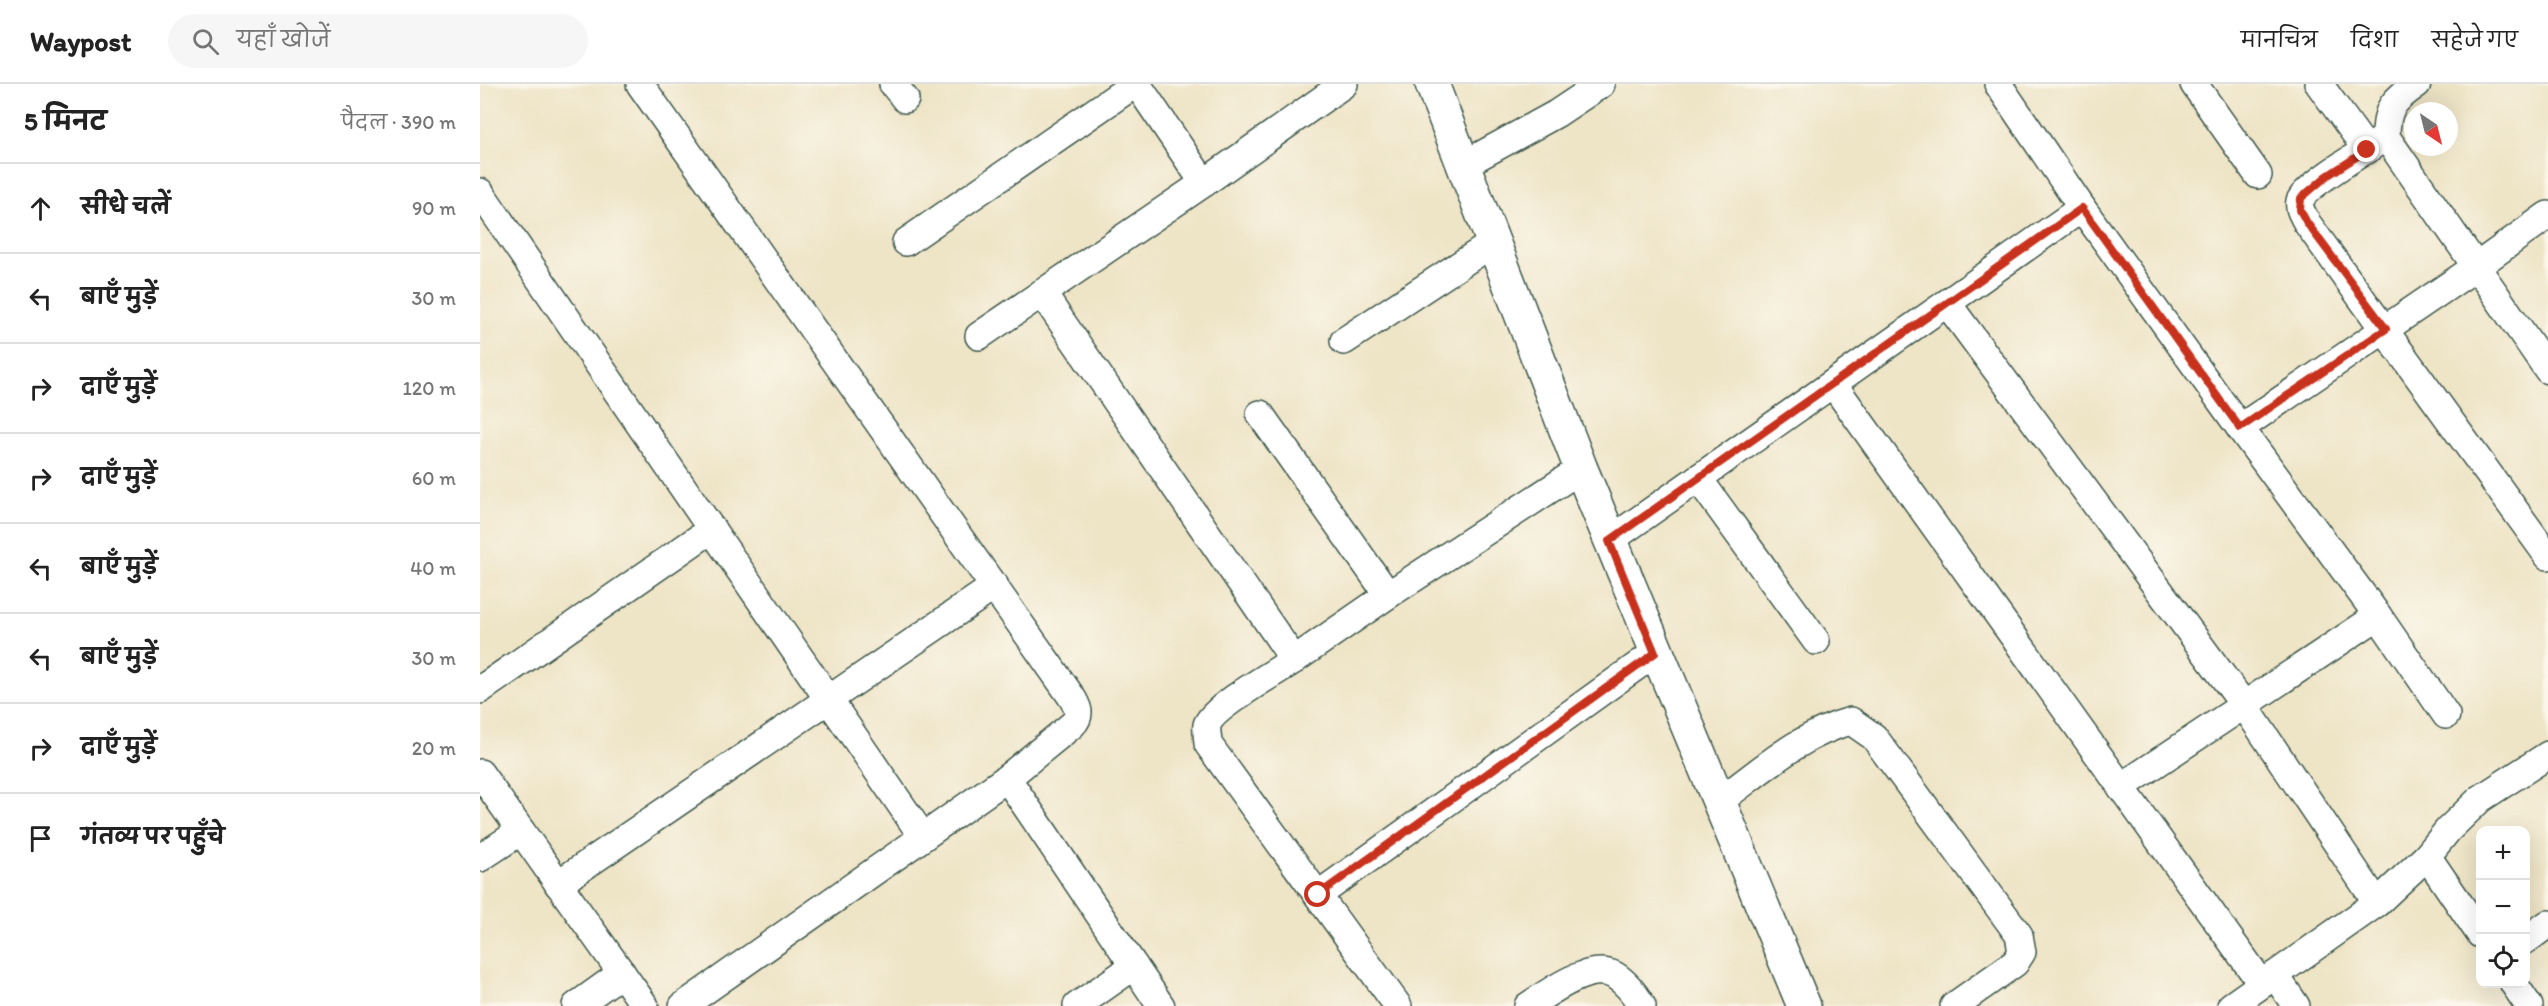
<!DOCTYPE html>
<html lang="hi">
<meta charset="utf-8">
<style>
:root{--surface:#fff;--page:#f6f6f6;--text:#222;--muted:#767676;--line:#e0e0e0}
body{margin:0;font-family:Itim,"Playpen Sans Deva",sans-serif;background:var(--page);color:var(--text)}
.controls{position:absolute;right:18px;bottom:18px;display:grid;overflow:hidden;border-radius:12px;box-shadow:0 6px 24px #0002}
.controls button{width:54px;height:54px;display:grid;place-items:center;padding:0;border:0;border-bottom:2px solid var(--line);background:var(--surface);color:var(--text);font:30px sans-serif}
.compass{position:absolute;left:1924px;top:18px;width:54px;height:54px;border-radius:50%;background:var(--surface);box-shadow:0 6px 24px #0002;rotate:145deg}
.stop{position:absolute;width:18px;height:18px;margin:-14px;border:4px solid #c8321e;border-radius:50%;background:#fff}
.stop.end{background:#c8321e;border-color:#fff;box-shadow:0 2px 6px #0008}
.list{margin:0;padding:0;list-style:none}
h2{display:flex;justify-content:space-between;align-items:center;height:78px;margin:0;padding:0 24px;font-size:26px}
h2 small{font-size:20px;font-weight:400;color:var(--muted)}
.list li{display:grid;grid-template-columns:39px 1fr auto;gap:18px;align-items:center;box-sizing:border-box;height:90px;padding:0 24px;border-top:2px solid var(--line)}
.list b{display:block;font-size:22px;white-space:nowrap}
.list em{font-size:20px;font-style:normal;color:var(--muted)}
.icon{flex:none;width:33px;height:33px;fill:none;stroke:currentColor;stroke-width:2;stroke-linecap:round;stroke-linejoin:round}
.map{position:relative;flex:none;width:2068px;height:922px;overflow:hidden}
header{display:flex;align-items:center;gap:36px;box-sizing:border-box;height:84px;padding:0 30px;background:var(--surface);border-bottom:2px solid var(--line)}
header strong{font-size:28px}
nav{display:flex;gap:33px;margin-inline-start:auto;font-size:21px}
.search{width:420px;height:54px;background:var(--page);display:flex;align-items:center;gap:15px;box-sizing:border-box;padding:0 21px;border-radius:33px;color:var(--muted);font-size:22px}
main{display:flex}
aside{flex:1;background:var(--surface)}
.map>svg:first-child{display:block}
</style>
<header>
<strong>Waypost</strong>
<div class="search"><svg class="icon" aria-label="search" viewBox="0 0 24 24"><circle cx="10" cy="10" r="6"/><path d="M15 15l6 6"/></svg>यहाँ खोजें</div>
<nav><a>मानचित्र</a><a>दिशा</a><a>सहेजे गए</a></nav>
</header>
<main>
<aside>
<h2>5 मिनट<small>पैदल · 390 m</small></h2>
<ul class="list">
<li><svg class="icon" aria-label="ahead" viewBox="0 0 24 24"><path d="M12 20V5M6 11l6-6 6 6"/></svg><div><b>सीधे चलें</b></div><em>90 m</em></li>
<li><svg class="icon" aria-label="left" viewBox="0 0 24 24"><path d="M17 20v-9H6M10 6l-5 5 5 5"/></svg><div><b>बाएँ मुड़ें</b></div><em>30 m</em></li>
<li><svg class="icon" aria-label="right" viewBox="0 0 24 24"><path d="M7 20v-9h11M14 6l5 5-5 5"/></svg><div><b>दाएँ मुड़ें</b></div><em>120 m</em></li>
<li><svg class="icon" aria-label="right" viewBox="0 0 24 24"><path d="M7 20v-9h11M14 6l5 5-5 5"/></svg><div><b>दाएँ मुड़ें</b></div><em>60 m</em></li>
<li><svg class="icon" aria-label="left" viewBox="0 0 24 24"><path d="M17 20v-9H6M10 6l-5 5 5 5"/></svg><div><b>बाएँ मुड़ें</b></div><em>40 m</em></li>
<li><svg class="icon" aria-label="left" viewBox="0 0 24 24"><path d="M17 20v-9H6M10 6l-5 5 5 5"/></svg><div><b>बाएँ मुड़ें</b></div><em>30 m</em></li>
<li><svg class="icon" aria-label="right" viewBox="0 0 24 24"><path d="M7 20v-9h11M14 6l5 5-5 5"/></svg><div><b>दाएँ मुड़ें</b></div><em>20 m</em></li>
<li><svg class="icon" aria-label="arrive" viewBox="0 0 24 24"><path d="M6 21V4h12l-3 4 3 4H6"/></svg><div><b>गंतव्य पर पहुँचे</b></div></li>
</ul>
</aside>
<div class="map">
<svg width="2068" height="922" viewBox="0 0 2068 922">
<rect width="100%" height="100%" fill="#fbf7ec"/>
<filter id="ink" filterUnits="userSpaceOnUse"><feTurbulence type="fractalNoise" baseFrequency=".0167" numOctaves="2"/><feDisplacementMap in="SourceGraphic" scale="12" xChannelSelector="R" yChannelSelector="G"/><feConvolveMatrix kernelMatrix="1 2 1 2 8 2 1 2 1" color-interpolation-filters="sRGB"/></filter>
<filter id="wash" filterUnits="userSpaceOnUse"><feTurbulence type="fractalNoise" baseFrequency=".008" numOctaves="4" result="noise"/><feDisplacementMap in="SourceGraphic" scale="24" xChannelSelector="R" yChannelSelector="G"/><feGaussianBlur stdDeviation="1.35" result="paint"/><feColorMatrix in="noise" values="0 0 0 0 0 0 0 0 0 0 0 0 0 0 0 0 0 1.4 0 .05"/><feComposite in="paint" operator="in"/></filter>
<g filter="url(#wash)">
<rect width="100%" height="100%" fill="#eee4c6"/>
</g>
<g filter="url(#ink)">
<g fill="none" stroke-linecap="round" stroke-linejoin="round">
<!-- minor casing -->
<g stroke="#3e564a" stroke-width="30">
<g id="minor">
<path d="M160,0L591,612C598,623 602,631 592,641L527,694L203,922"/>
<polyline points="413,0 425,15"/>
<polyline points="657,0 724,99 864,0"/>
<polyline points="1518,0 1602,124 1760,344"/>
<polyline points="1714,0 1778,91"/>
<polyline points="1839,0 1887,66"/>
<path d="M1937,0C1913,17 1906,23 1906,53L2068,286"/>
<path d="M1906,53C1890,64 1825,101 1820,117C1818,125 1824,132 1827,139L2068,472"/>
<polyline points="983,81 1076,30 1121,0"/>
<polyline points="0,108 443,753"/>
<polyline points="426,158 655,0"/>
<polyline points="562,209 814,576 908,511 1101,385"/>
<polyline points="1467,219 1764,621 1897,819"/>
<polyline points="499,252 724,99"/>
<polyline points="864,257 1013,159"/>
<polyline points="1353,300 1782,900"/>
<polyline points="780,330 908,511"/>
<polyline points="1218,394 1336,557"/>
<polyline points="1129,457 1602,124"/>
<path d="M814,576C796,588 733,623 727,641C726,647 728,654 728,660L918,922"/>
<polyline points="0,606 232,445"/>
<polyline points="1966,631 1898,532 1760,344 1996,183 2068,131"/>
<polyline points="0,689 165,922"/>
<polyline points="527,694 681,922"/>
<polyline points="1641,703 1898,532"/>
<path d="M1238,718C1280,688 1320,650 1371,637L1394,653L1539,851L1542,868L1535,879L1474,922"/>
<polyline points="1947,772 2000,850"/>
<polyline points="0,774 41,747"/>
<polyline points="78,800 515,502"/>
<polyline points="838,811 1175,569"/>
<polyline points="2046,856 2068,840"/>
<polyline points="1795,891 1816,922"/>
<polyline points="2034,900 2049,922"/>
<polyline points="96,922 142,889"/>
<polyline points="597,922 654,882"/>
<path d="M1048,922C1068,909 1109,878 1134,891C1146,898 1155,910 1162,922"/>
<polyline points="1751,922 1897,819 1947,772 1968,746 2000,715 2068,671"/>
</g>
</g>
<!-- tertiary casing -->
<g stroke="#3e564a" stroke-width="36">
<polyline id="tertiary" points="952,0 1101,385 1324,922"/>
</g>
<!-- minor -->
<use href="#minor" stroke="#fff" stroke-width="27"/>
<!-- tertiary -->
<use href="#tertiary" stroke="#fff" stroke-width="33"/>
</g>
</g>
<g fill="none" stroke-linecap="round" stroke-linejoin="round" filter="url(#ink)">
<!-- route -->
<polyline stroke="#c8321e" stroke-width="8" points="838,811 1175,569 1129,457 1602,124 1760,344 1906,245 1827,139 1820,126 1821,114 1847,92 1887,66"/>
</g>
</svg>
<div class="controls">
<button>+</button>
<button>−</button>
<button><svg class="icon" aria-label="locate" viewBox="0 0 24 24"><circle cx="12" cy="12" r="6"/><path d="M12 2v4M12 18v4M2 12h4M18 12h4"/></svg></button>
</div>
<svg class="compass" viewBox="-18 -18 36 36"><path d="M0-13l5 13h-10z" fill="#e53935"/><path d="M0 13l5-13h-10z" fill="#767676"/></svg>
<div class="stop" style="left:838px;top:811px"></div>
<div class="stop end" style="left:1887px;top:66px"></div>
</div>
</main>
